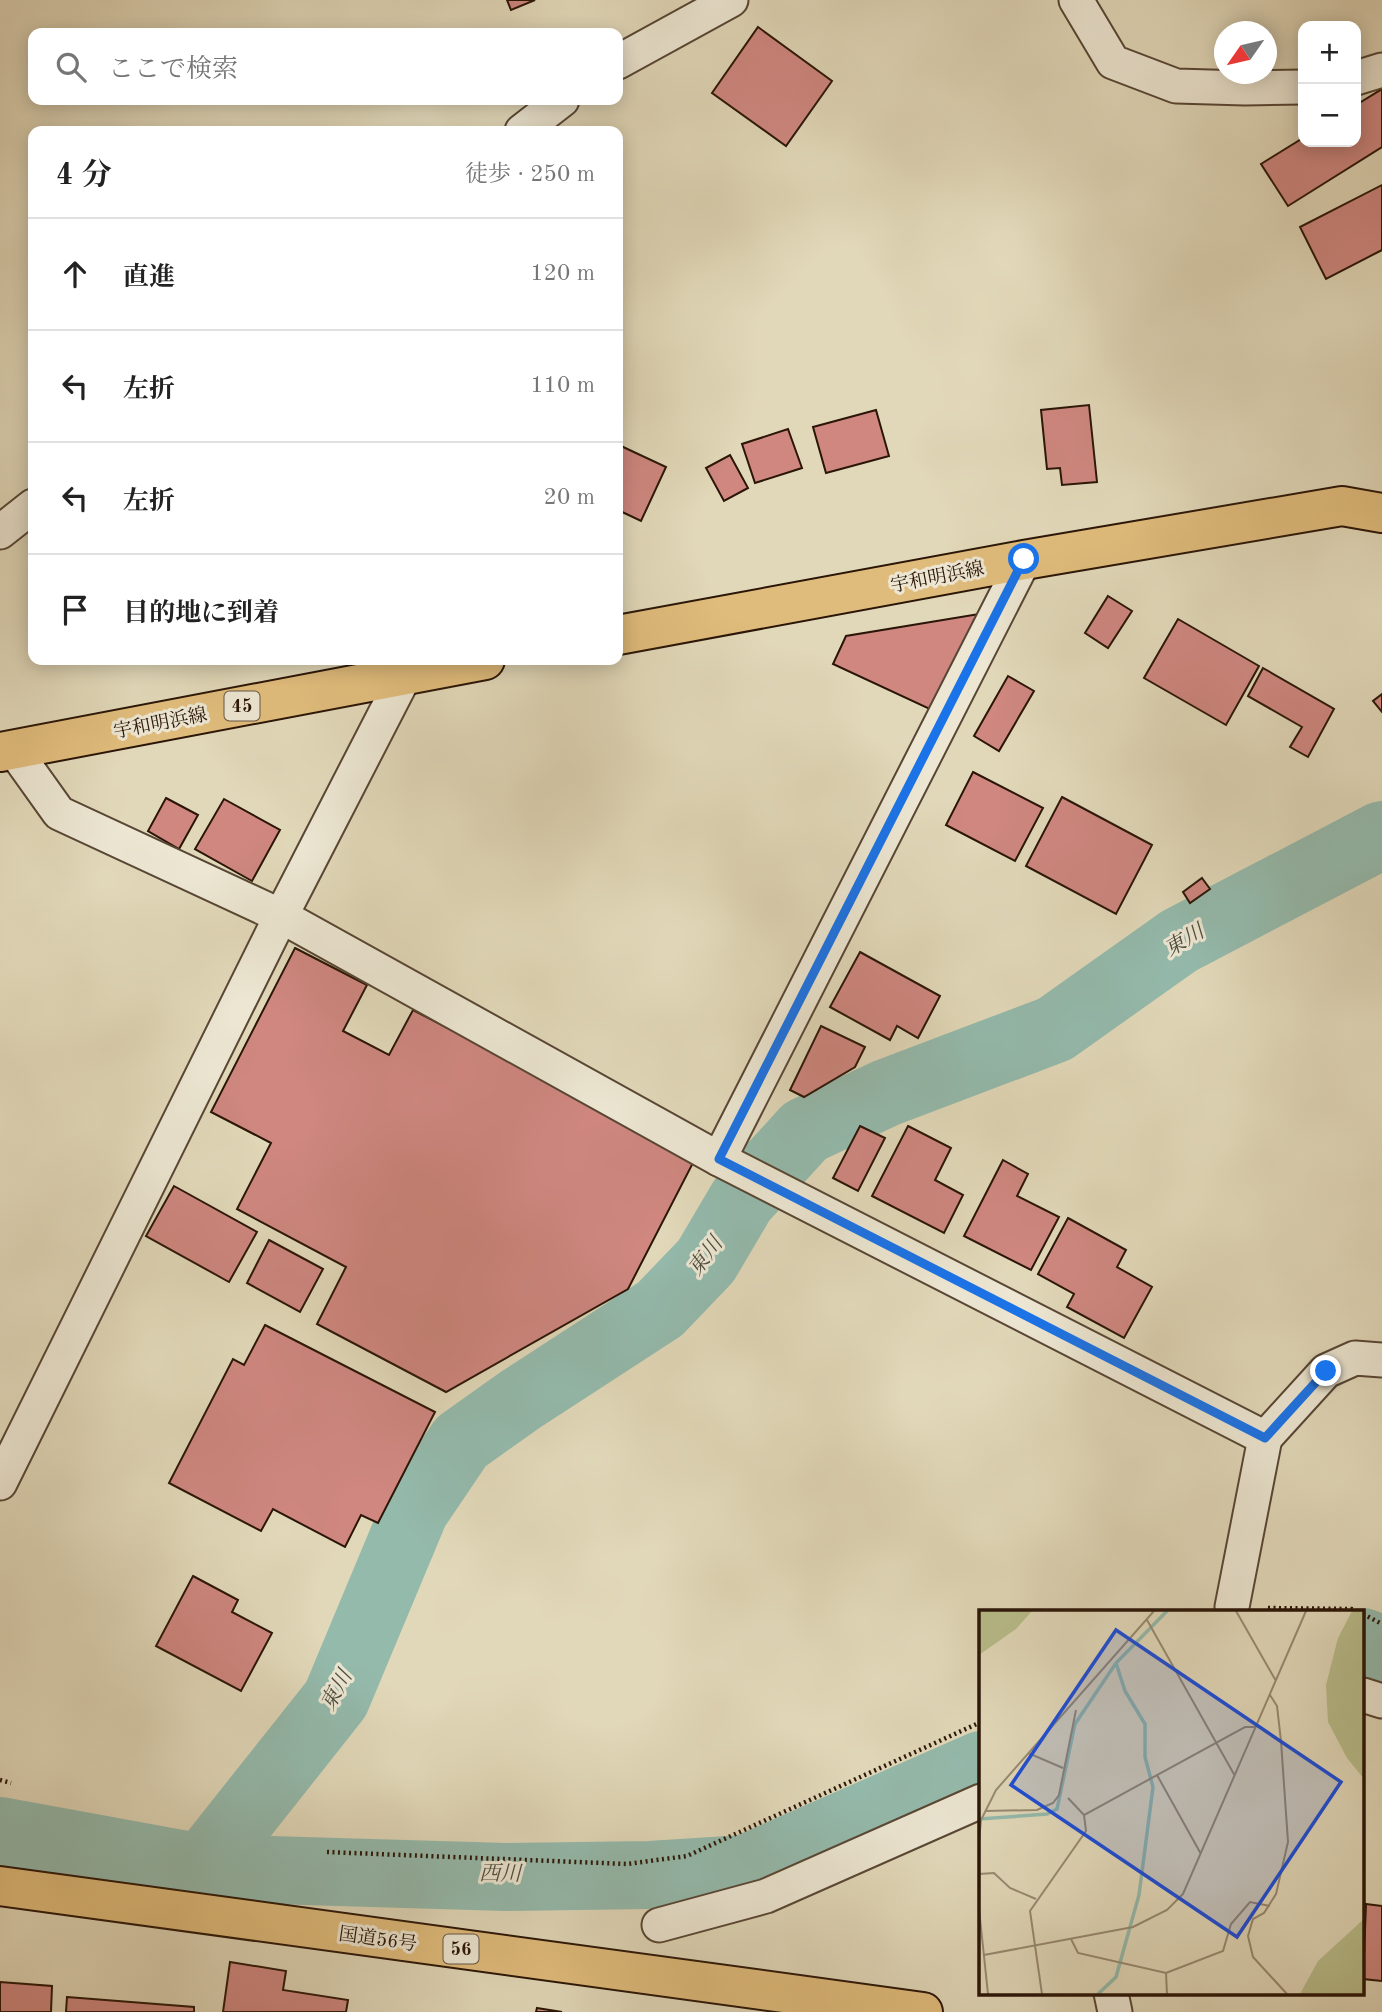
<!DOCTYPE html>
<html lang="ja">
<meta charset="utf-8">
<style>
:root{--surface:#fff;--page:#f6f6f6;--text:#222;--muted:#767676;--line:#e0e0e0}
body{margin:0;font-family:"Old Standard TT","Noto Serif JP",serif;background:var(--page);color:var(--text)}
.controls{position:absolute;right:21px;top:21px;display:grid;overflow:hidden;border-radius:14px;box-shadow:0 4px 18px #0003}
.controls button{width:63px;height:63px;display:grid;place-items:center;padding:0;border:0;border-bottom:2px solid var(--line);background:var(--surface);color:var(--text);font:35px sans-serif}
.compass{position:absolute;left:1214px;top:21px;width:63px;height:63px;border-radius:50%;background:var(--surface);box-shadow:0 4px 18px #0003;rotate:236deg}
.stop{position:absolute;width:21px;height:21px;margin:-16px;border:5px solid #1a73e8;border-radius:50%;background:#fff}
.stop.end{background:#1a73e8;border-color:#fff;box-shadow:0 2px 7px #0008}
.list{margin:0;padding:0;list-style:none}
h2{display:flex;justify-content:space-between;align-items:center;height:91px;margin:0;padding:0 28px;font-size:30px}
h2 small{font-size:23px;font-weight:400;color:var(--muted)}
.list li{display:grid;grid-template-columns:46px 1fr auto;gap:21px;align-items:center;box-sizing:border-box;height:112px;padding:0 28px;border-top:2px solid var(--line)}
.list b{display:block;font-size:26px;white-space:nowrap}
.list em{font-size:23px;font-style:normal;color:var(--muted)}
.icon{flex:none;width:38px;height:38px;fill:none;stroke:currentColor;stroke-width:2;stroke-linecap:round;stroke-linejoin:round}
.map{position:relative;flex:none;width:1382px;height:2012px;overflow:hidden}
.search{position:absolute;background:var(--surface);box-shadow:0 4px 18px #0003;left:28px;top:28px;width:595px;height:77px;display:flex;align-items:center;gap:18px;box-sizing:border-box;padding:0 24px;border-radius:14px;color:var(--muted);font-size:26px}
.panel{position:absolute;background:var(--surface);box-shadow:0 4px 18px #0003;left:28px;top:126px;width:595px;height:539px;border-radius:14px}
.map>svg:first-child{display:block}
</style>
<div class="map">
<svg width="1382" height="2012" viewBox="0 0 1382 2012">
<rect width="100%" height="100%" fill="#e1d8b9"/>
<filter id="stains"><feTurbulence type="fractalNoise" baseFrequency=".00286" numOctaves="4"/><feColorMatrix values="0 0 0 0 .2 0 0 0 0 .09 0 0 0 0 .02 0 0 0 .5 -.17"/></filter>
<radialGradient id="worn" r=".72"><stop offset=".6" stop-color="#630" stop-opacity="0"/><stop offset="1" stop-color="#630" stop-opacity=".3"/></radialGradient>
<g fill="none" stroke-linecap="round" stroke-linejoin="round">
<!-- river -->
<g stroke="#94baac" stroke-width="68">
<polyline points="1363,1642 1382,1650"/>
<polyline points="0,1831 202,1868 506,1877 650,1875 745,1869 981,1765"/>
<polyline points="202,1868 336,1699 415,1510 461,1442 520,1400 660,1309 706,1261 742,1200 805,1131 886,1093 1055,1029 1179,941 1382,835"/>
</g>
</g>
<!-- building -->
<g fill="#cf8780" stroke="#2a1507" stroke-width="2">
<polygon points="507,0 535,0 511,10"/>
<polygon points="758,27 832,81 786,146 712,93"/>
<polygon points="1382,89 1382,147 1288,206 1261,164 1303,138 1303,142 1356,142 1356,105"/>
<polygon points="1382,185 1382,250 1326,279 1300,227"/>
<polygon points="1089,405 1097,482 1062,485 1060,468 1047,469 1041,410"/>
<polygon points="876,410 889,456 826,473 813,427"/>
<polygon points="788,429 802,468 755,483 742,444"/>
<polygon points="621,446 666,467 641,521 618,510 618,452"/>
<polygon points="730,455 748,488 724,501 706,468"/>
<polygon points="1108,596 1132,611 1108,648 1085,633"/>
<polygon points="979,614 934,711 833,664 846,636"/>
<polygon points="1178,619 1259,666 1226,725 1144,678"/>
<polygon points="1263,668 1334,709 1308,757 1290,747 1302,727 1248,696"/>
<polygon points="1008,676 1034,691 999,751 974,736"/>
<polygon points="1382,694 1382,712 1373,701"/>
<polygon points="973,772 1043,808 1015,861 946,825"/>
<polygon points="1062,797 1152,845 1116,914 1026,866"/>
<polygon points="166,798 198,815 179,849 148,831"/>
<polygon points="224,799 280,830 252,881 195,849"/>
<polygon points="1202,878 1210,889 1190,903 1183,892"/>
<polygon points="295,948 367,985 343,1031 389,1055 413,1010 696,1157 628,1289 446,1392 317,1324 346,1267 237,1209 271,1143 211,1112"/>
<polygon points="860,952 940,996 918,1038 897,1026 890,1040 830,1007"/>
<polygon points="821,1026 865,1047 855,1067 804,1097 790,1090"/>
<polygon points="860,1126 885,1138 858,1191 833,1178"/>
<polygon points="908,1126 951,1148 935,1180 963,1195 944,1233 872,1196"/>
<polygon points="1003,1160 1028,1174 1017,1196 1059,1217 1031,1270 964,1236"/>
<polygon points="174,1186 257,1232 229,1282 146,1236"/>
<polygon points="1068,1218 1126,1250 1117,1267 1152,1287 1124,1338 1067,1307 1074,1294 1038,1274"/>
<polygon points="269,1240 323,1269 300,1312 247,1283"/>
<polygon points="265,1325 435,1412 378,1523 361,1515 345,1547 273,1509 261,1531 169,1483 233,1359 244,1365"/>
<polygon points="193,1576 238,1600 232,1612 272,1633 241,1691 156,1646"/>
<polygon points="1366,1904 1382,1906 1382,1981 1363,1979"/>
<polygon points="230,1962 286,1971 283,1990 348,2000 346,2012 223,2012"/>
<polygon points="0,1982 52,1986 51,2012 0,2012"/>
<polygon points="67,1997 194,2007 194,2012 66,2012"/>
<polygon points="537,2008 562,2012 536,2012"/>
</g>
<g fill="none" stroke-linecap="round" stroke-linejoin="round">
<!-- minor casing -->
<g stroke="#584634" stroke-width="37">
<g id="minor">
<polyline points="1076,0 1113,62 1176,86 1245,88 1303,87"/>
<polyline points="618,62 731,0"/>
<polyline points="1356,78 1382,70"/>
<polyline points="522,131 562,100"/>
<polyline points="0,532 33,506"/>
<polyline points="14,750 59,813 281,916 719,1159 1265,1438 1326,1371 1355,1358 1382,1360"/>
<polyline points="719,1159 1024,560"/>
<polyline points="0,1483 281,916 405,675"/>
<polyline points="1232,1607 1265,1438"/>
<polyline points="1363,1695 1382,1701"/>
<polyline points="659,1925 766,1896 981,1801"/>
<polyline points="1111,1993 1115,2012"/>
</g>
</g>
<!-- primary casing -->
<g stroke="#2a1507" stroke-width="42">
<g id="primary">
<polyline points="618,635 1024,560 1342,506 1382,513"/>
<polyline points="0,752 485,660"/>
</g>
</g>
<!-- trunk casing -->
<g stroke="#2a1507" stroke-width="42">
<polyline id="trunk" points="0,1886 923,2012"/>
</g>
<!-- path -->
<g stroke="#2a1507" stroke-width="4.5" stroke-dasharray="2 3.5" stroke-linecap="butt">
<polyline points="1268,1608 1352,1609 1357,1611"/>
<polyline points="1363,1614 1382,1624"/>
<polyline points="0,1780 11,1783"/>
<polyline points="327,1852 627,1864 687,1856 981,1722"/>
</g>
<!-- minor -->
<use href="#minor" stroke="#ece6d2" stroke-width="33"/>
<!-- primary -->
<use href="#primary" stroke="#e0bc7c" stroke-width="38"/>
<!-- trunk -->
<use href="#trunk" stroke="#e0bc7c" stroke-width="38"/>
</g>
<g fill="none" stroke-linecap="round" stroke-linejoin="round">
<!-- route -->
<polyline stroke="#1a73e8" stroke-width="9" points="1024,559 719,1159 1265,1438 1326,1371"/>
</g>
<g text-anchor="middle" stroke-width="6" stroke-linejoin="round" paint-order="stroke">
<!-- shield labels -->
<g fill="#ece6d2" stroke="#645444" stroke-width="2">
<rect x="224.5" y="691.5" width="35" height="29" rx="5"/>
<rect x="443.5" y="1934.5" width="35" height="29" rx="5"/>
</g>
<g font-size="18" font-weight="bold" fill="#2a1507">
<text x="242" y="712">45</text>
<text x="461" y="1955">56</text>
</g>
<!-- street labels -->
<g font-size="19" fill="#2a1507" stroke="#ece6d2">
<text transform="translate(937 576) rotate(-11)" y="7">宇和明浜線</text>
<text transform="translate(160 722) rotate(-11)" y="7">宇和明浜線</text>
<text transform="translate(378 1938) rotate(8)" y="7">国道56号</text>
</g>
<!-- water labels -->
<g font-size="21" font-style="italic" fill="#4f4f41" stroke="#ece6d2">
<text transform="translate(1184 940) rotate(-31)" y="7">東川</text>
<text transform="translate(705 1256) rotate(-53)" y="7">東川</text>
<text transform="translate(336 1690) rotate(-61)" y="7">東川</text>
<text transform="translate(500 1873) rotate(1)" y="7">西川</text>
</g>
</g>
<!-- overview -->
<g transform="translate(979 1610)">
<rect width="385" height="385" fill="#e1d8b9"/>
<path d="M0,1H53L37,19L0,45ZM373,1H385V169L368,148L349,112L347,75L359,28ZM385,309V384H321L339,351Z" fill="#b8bd8b"/>
<path fill="none" stroke="#94baac" stroke-width="3.5" d="M0,209L68,204L78,199L96,114L137,53L188,1M119,384L137,367L160,285L174,177L166,147V114L146,81L137,53"/>
<path fill="none" stroke="#988a72" stroke-width="2" d="M257,1L297,71M168,10L256,166M291,85L298,96L302,131L309,232L297,284L285,303L274,309L269,326L274,347L308,384M49,143L84,158M178,165L222,244M89,188L105,205M6,201L58,200L74,193L80,185L97,100M0,231L2,210L17,180L175,1M0,264L15,263L31,278L57,289M0,299L9,384M92,329L99,343L187,363L244,341L252,314L271,292L291,296M5,345L154,317L188,300L204,284L327,1M187,363L188,384M63,384L51,301L107,221L105,205L266,117H277"/>
<path fill="#1d4ed8" fill-opacity="0.15" stroke="#1d4ed8" stroke-width="3.5" d="M137,20L362,172L258,327L32,175Z"/>
<rect width="385" height="385" fill="none" stroke="#2a1507" stroke-width="3.5"/>
</g>
<rect width="100%" height="100%" filter="url(#stains)"/>
<rect width="100%" height="100%" fill="url(#worn)"/>
</svg>
<div class="controls">
<button>+</button>
<button>−</button>
</div>
<svg class="compass" viewBox="-18 -18 36 36"><path d="M0-13l5 13h-10z" fill="#e53935"/><path d="M0 13l5-13h-10z" fill="#767676"/></svg>
<div class="stop" style="left:1024px;top:559px"></div>
<div class="stop end" style="left:1326px;top:1371px"></div>
<div class="search"><svg class="icon" aria-label="search" viewBox="0 0 24 24"><circle cx="10" cy="10" r="6"/><path d="M15 15l6 6"/></svg>ここで検索</div>
<section class="panel">
<h2>4 分<small>徒歩 · 250 m</small></h2>
<ul class="list">
<li><svg class="icon" aria-label="ahead" viewBox="0 0 24 24"><path d="M12 20V5M6 11l6-6 6 6"/></svg><div><b>直進</b></div><em>120 m</em></li>
<li><svg class="icon" aria-label="left" viewBox="0 0 24 24"><path d="M17 20v-9H6M10 6l-5 5 5 5"/></svg><div><b>左折</b></div><em>110 m</em></li>
<li><svg class="icon" aria-label="left" viewBox="0 0 24 24"><path d="M17 20v-9H6M10 6l-5 5 5 5"/></svg><div><b>左折</b></div><em>20 m</em></li>
<li><svg class="icon" aria-label="arrive" viewBox="0 0 24 24"><path d="M6 21V4h12l-3 4 3 4H6"/></svg><div><b>目的地に到着</b></div></li>
</ul>
</section>
</div>
